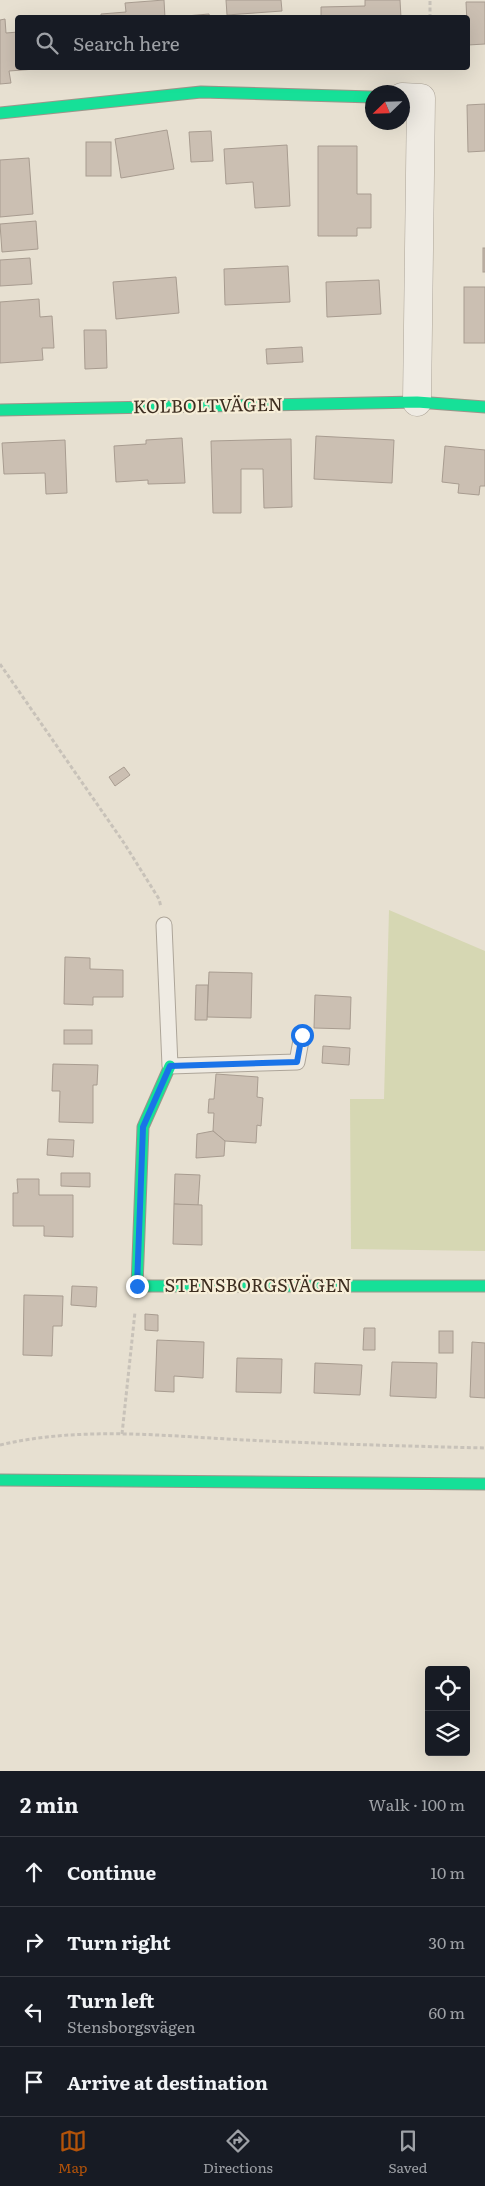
<!DOCTYPE html>
<meta charset="utf-8">
<style>
:root{--surface:#171b24;--page:#242831;--text:#f1f3f6;--muted:#9ea1a6;--line:#363941;--accent:#b45309}
body{margin:0;font-family:Literata,serif;background:var(--page);color:var(--text)}
.controls{position:absolute;right:15px;bottom:15px;display:grid;overflow:hidden;border-radius:5px;box-shadow:0 5px 20px #0002}
.controls button{width:45px;height:45px;display:grid;place-items:center;padding:0;border:0;border-bottom:1px solid var(--line);background:var(--surface);color:var(--text);font:25px sans-serif}
.compass{position:absolute;left:365px;top:85px;width:45px;height:45px;border-radius:50%;background:var(--surface);box-shadow:0 5px 20px #0002;rotate:247deg}
.stop{position:absolute;width:15px;height:15px;margin:-11px;border:4px solid #1a73e8;border-radius:50%;background:#fff}
.stop.end{background:#1a73e8;border-color:#fff;box-shadow:0 1px 5px #0008}
.list{margin:0;padding:0;list-style:none}
h2{display:flex;justify-content:space-between;align-items:center;height:65px;margin:0;padding:0 20px;font-size:21px}
h2 small{font-size:16px;font-weight:400;color:var(--muted)}
.list li{display:grid;grid-template-columns:32px 1fr auto;gap:15px;align-items:center;box-sizing:border-box;height:70px;padding:0 20px;border-top:1px solid var(--line)}
.list b{display:block;font-size:19px;white-space:nowrap}
.list p{margin:0;font-size:16px;white-space:nowrap;color:var(--muted)}
.list em{font-size:16px;font-style:normal;color:var(--muted)}
.icon{flex:none;width:28px;height:28px;fill:none;stroke:currentColor;stroke-width:2;stroke-linecap:round;stroke-linejoin:round}
.map{position:relative;flex:none;width:485px;height:1771px;overflow:hidden}
.search{position:absolute;background:var(--surface);box-shadow:0 5px 20px #0002;left:15px;right:15px;top:15px;height:55px;display:flex;align-items:center;gap:12px;box-sizing:border-box;padding:0 18px;border-radius:5px;color:var(--muted);font-size:19px}
.sheet{height:345px;background:var(--surface)}
nav{display:flex;justify-content:space-around;align-items:center;box-sizing:border-box;height:70px;border-top:1px solid var(--line);background:var(--surface);font-size:14px;color:var(--muted)}
nav a{display:grid;justify-items:center;gap:2px}
nav .on{color:var(--accent)}
.map>svg:first-child{display:block}
</style>
<div class="map">
<svg width="485" height="1771" viewBox="0 0 485 1771">
<rect width="100%" height="100%" fill="#e7e0d1"/>
<!-- green -->
<polygon fill="#d6d7b3" points="389,910 485,951 485,1251 351,1249 350,1099 384,1099"/>
<!-- building -->
<g fill="#cbbfb2" stroke="#a89c90">
<polygon points="164,0 165,18 101,18 101,14 126,12 125,3"/>
<polygon points="226,0 281,0 282,11 227,15"/>
<polygon points="365,0 400,0 401,18 321,18 321,7 365,6"/>
<polygon points="466,2 485,2 485,44 468,45"/>
<polygon points="209,14 210,18 186,18 186,16"/>
<polygon points="5,19 6,33 18,32 18,68 49,68 9,71 11,83 0,84 0,20"/>
<polygon points="485,104 485,151 468,152 467,105"/>
<polygon points="167,130 174,169 121,178 115,139"/>
<polygon points="211,131 213,161 191,162 189,132"/>
<rect x="86" y="142" width="25" height="34"/>
<polygon points="287,145 290,206 255,208 253,182 226,184 224,149"/>
<polygon points="318,146 357,146 357,194 371,194 371,228 357,228 357,236 318,236"/>
<polygon points="29,158 33,214 0,217 0,160"/>
<polygon points="36,221 38,249 2,252 0,224"/>
<rect x="483" y="248" width="2" height="24"/>
<polygon points="30,258 32,284 0,286 0,260"/>
<polygon points="288,266 290,302 225,305 224,269"/>
<polygon points="176,277 179,313 116,319 113,282"/>
<polygon points="379,280 381,314 327,317 326,282"/>
<rect x="464" y="287" width="21" height="56"/>
<polygon points="39,299 40,317 52,316 54,348 42,348 43,360 0,363 0,302"/>
<polygon points="84,330 106,330 107,368 85,369"/>
<polygon points="302,347 303,362 267,364 266,349"/>
<polygon points="316,436 394,440 392,483 314,479"/>
<polygon points="182,438 185,483 148,484 148,480 116,482 114,446 146,444 146,440"/>
<polygon points="291,439 292,507 264,508 263,469 241,469 241,513 213,513 211,441"/>
<polygon points="65,440 67,493 46,494 45,473 4,474 2,443"/>
<polygon points="445,446 485,450 485,486 480,486 479,495 458,493 459,484 442,482"/>
<polygon points="124,767 130,775 115,786 109,777"/>
<polygon points="65,957 90,958 90,969 123,970 123,997 93,997 93,1005 64,1004"/>
<polygon points="209,972 252,973 251,1018 207,1017"/>
<polygon points="196,985 208,985 207,1020 195,1020"/>
<polygon points="315,995 351,997 350,1029 314,1028"/>
<rect x="64" y="1030" width="28" height="14"/>
<polygon points="323,1046 350,1048 349,1065 322,1063"/>
<polygon points="53,1064 98,1065 97,1085 93,1085 93,1123 59,1122 60,1091 52,1091"/>
<polygon points="216,1074 258,1077 257,1097 263,1098 261,1126 257,1125 256,1143 225,1141 213,1131 214,1113 208,1113 209,1099 214,1099"/>
<polygon points="213,1131 225,1141 224,1156 196,1158 197,1134"/>
<polygon points="48,1139 74,1140 73,1157 47,1155"/>
<polygon points="61,1173 90,1173 90,1187 61,1186"/>
<polygon points="175,1174 200,1175 198,1206 174,1204"/>
<polygon points="17,1179 39,1179 39,1195 73,1195 73,1237 44,1236 44,1226 13,1226 13,1193 18,1193"/>
<polygon points="174,1204 202,1205 202,1245 173,1244"/>
<polygon points="72,1286 97,1287 96,1307 71,1305"/>
<polygon points="24,1295 63,1296 62,1326 53,1326 52,1356 23,1355"/>
<polygon points="145,1314 158,1315 158,1331 145,1330"/>
<polygon points="364,1328 375,1328 375,1350 363,1350"/>
<rect x="439" y="1331" width="14" height="22"/>
<polygon points="157,1340 204,1342 203,1378 174,1376 174,1392 155,1391"/>
<polygon points="472,1342 485,1343 485,1398 470,1397"/>
<polygon points="237,1358 282,1359 281,1393 236,1392"/>
<polygon points="392,1362 437,1363 436,1398 390,1396"/>
<polygon points="315,1363 362,1365 360,1395 314,1393"/>
</g>
<g fill="none" stroke-linecap="round" stroke-linejoin="round">
<!-- lane casing -->
<g stroke="#ada599" stroke-width="17">
<polyline id="lane" points="164,925 170,1066 297,1062 302,1035"/>
</g>
<!-- street casing -->
<g stroke="#ada599" stroke-width="29">
<polyline id="street" points="402,97 421,98 417,402"/>
</g>
<!-- fast casing -->
<g stroke="#9c958a" stroke-width="13">
<g id="fast">
<polyline points="0,113 201,92 372,97"/>
<polyline points="0,410 417,402 485,407"/>
<polyline points="170,1066 143,1127 137,1286 485,1286"/>
<polyline points="0,1480 485,1484"/>
</g>
</g>
<!-- path -->
<g stroke="#c8c2b9" stroke-width="3" stroke-dasharray="4 2.5" stroke-linecap="butt">
<polyline points="430,18 430,0"/>
<polyline points="0,664 124,843 159,899 161,907"/>
<polyline points="122,1434 135,1312"/>
<path d="M0,1445C80,1426 165,1436 246,1440C326,1444 405,1446 485,1448"/>
</g>
<!-- lane -->
<use href="#lane" stroke="#efebe3" stroke-width="15"/>
<!-- street -->
<use href="#street" stroke="#efebe3" stroke-width="28"/>
<!-- fast -->
<use href="#fast" stroke="#16e098" stroke-width="11"/>
</g>
<g fill="none" stroke-linecap="round" stroke-linejoin="round">
<!-- route -->
<polyline stroke="#1a73e8" stroke-width="6" points="137,1286 143,1127 170,1066 297,1062 302,1035"/>
</g>
<g text-anchor="middle" stroke-width="4.5" stroke-linejoin="round" paint-order="stroke">
<!-- street labels -->
<g font-size="18" fill="#3d2e20" stroke="#f7eed8">
<text transform="translate(208 406) rotate(-1)" y="6">KOLBOLTVÄGEN</text>
<text x="258" y="1292">STENSBORGSVÄGEN</text>
</g>
</g>
</svg>
<div class="controls">
<button><svg class="icon" aria-label="locate" viewBox="0 0 24 24"><circle cx="12" cy="12" r="6"/><path d="M12 2v4M12 18v4M2 12h4M18 12h4"/></svg></button>
<button><svg class="icon" aria-label="layers" viewBox="0 0 24 24"><path d="M12 4l9 5-9 5-9-5zM3 14l9 5 9-5"/></svg></button>
</div>
<svg class="compass" viewBox="-18 -18 36 36"><path d="M0-13l5 13h-10z" fill="#e53935"/><path d="M0 13l5-13h-10z" fill="#9ea1a6"/></svg>
<div class="stop" style="left:302px;top:1035px"></div>
<div class="stop end" style="left:137px;top:1286px"></div>
<div class="search"><svg class="icon" aria-label="search" viewBox="0 0 24 24"><circle cx="10" cy="10" r="6"/><path d="M15 15l6 6"/></svg>Search here</div>
</div>
<section class="sheet">
<h2>2 min<small>Walk · 100 m</small></h2>
<ul class="list">
<li><svg class="icon" aria-label="ahead" viewBox="0 0 24 24"><path d="M12 20V5M6 11l6-6 6 6"/></svg><div><b>Continue</b></div><em>10 m</em></li>
<li><svg class="icon" aria-label="right" viewBox="0 0 24 24"><path d="M7 20v-9h11M14 6l5 5-5 5"/></svg><div><b>Turn right</b></div><em>30 m</em></li>
<li><svg class="icon" aria-label="left" viewBox="0 0 24 24"><path d="M17 20v-9H6M10 6l-5 5 5 5"/></svg><div><b>Turn left</b><p>Stensborgsvägen</p></div><em>60 m</em></li>
<li><svg class="icon" aria-label="arrive" viewBox="0 0 24 24"><path d="M6 21V4h12l-3 4 3 4H6"/></svg><div><b>Arrive at destination</b></div></li>
</ul>
</section>
<nav>
<a class="on"><svg class="icon" aria-label="map" viewBox="0 0 24 24"><path d="M3 6l6-2 6 2 6-2v14l-6 2-6-2-6 2zM9 4v14M15 6v14"/></svg>Map</a>
<a><svg class="icon" aria-label="directions" viewBox="0 0 24 24"><path d="M12 3l9 9-9 9-9-9zM9 14v-3h6M13 9l2 2-2 2"/></svg>Directions</a>
<a><svg class="icon" aria-label="saved" viewBox="0 0 24 24"><path d="M7 4h10v16l-5-4-5 4z"/></svg>Saved</a>
</nav>
